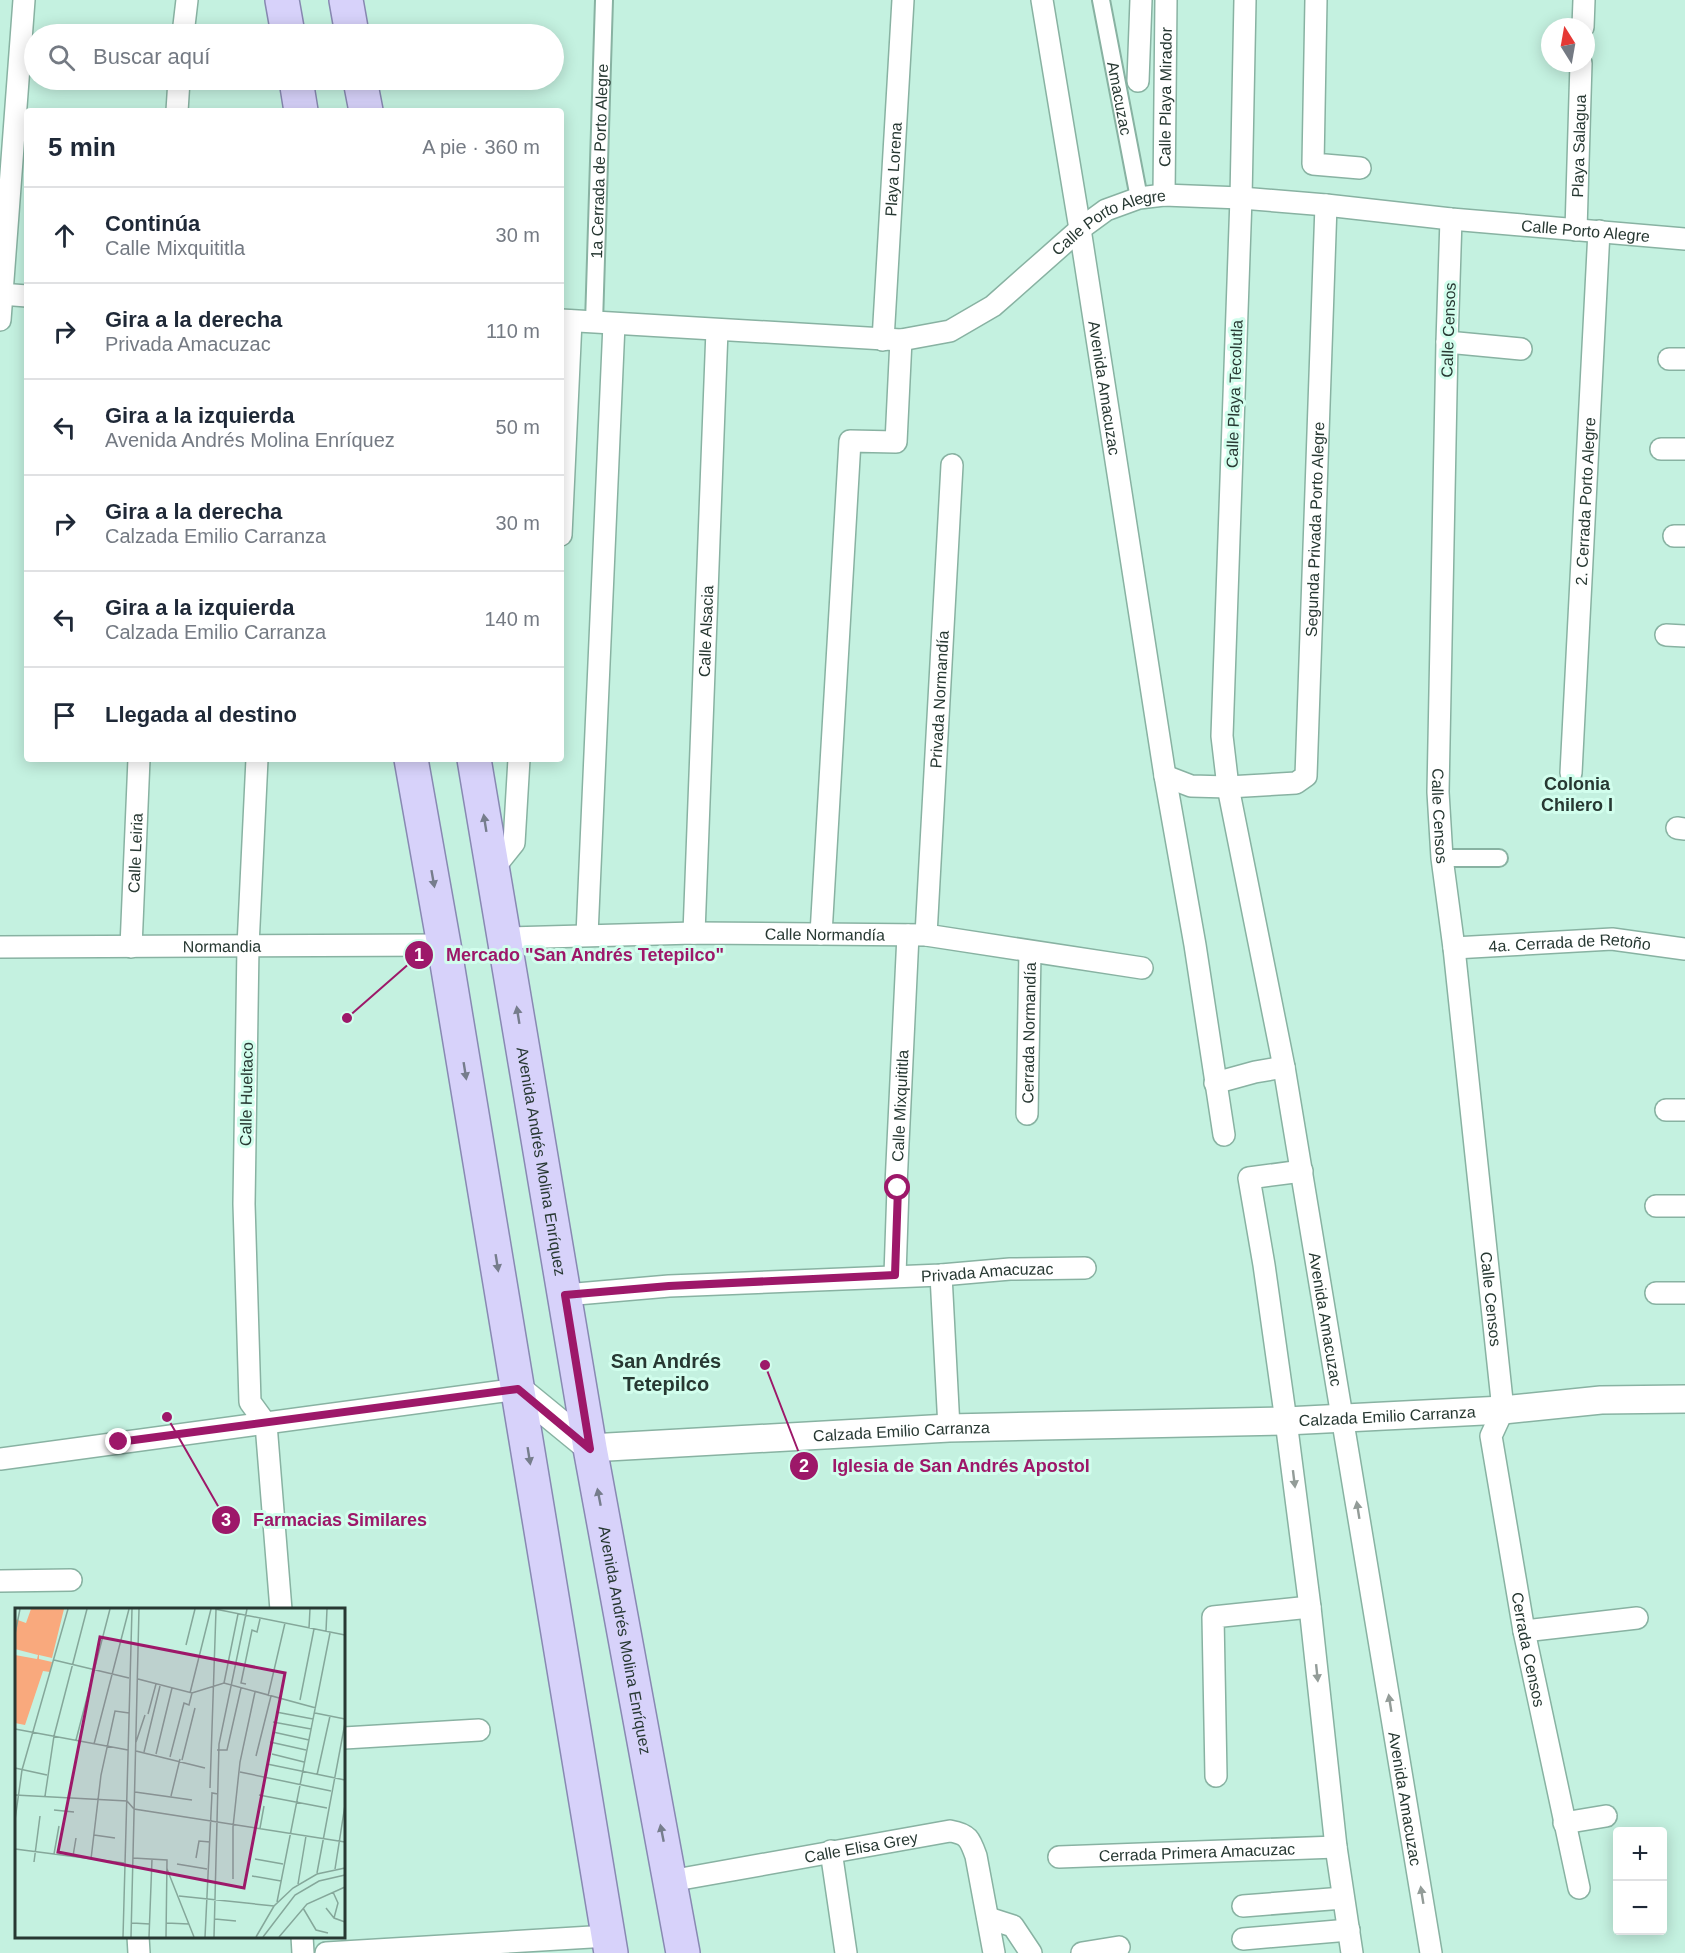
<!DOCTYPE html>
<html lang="es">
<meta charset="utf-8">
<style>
:root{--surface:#fff;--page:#f6f6f7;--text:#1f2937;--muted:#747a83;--line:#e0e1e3}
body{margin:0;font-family:Helvetica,sans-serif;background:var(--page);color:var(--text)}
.controls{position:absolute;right:18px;bottom:18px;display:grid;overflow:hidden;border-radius:6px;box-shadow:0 3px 15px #0003}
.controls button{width:54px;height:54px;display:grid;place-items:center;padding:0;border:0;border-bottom:2px solid var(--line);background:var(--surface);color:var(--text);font:30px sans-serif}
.compass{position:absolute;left:1541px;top:18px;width:54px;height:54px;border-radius:50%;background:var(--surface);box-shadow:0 3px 15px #0003;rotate:349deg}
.stop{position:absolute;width:18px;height:18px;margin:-14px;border:4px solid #9d1869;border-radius:50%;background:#fff}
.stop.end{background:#9d1869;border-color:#fff;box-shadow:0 2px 6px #0008}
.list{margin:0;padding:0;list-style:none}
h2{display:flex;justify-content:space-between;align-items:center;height:78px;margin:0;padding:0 24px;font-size:26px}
h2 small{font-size:20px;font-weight:400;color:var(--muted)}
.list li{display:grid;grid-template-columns:39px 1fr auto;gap:18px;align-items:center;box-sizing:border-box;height:96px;padding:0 24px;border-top:2px solid var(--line)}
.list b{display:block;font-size:22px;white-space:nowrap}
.list p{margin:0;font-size:20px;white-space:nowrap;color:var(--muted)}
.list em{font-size:20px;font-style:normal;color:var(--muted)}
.icon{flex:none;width:33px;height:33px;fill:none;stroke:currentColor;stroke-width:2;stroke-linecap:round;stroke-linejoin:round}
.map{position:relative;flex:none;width:1685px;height:1953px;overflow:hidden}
.search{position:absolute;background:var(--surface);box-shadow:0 3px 15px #0003;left:24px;top:24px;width:540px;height:66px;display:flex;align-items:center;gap:15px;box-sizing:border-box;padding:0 21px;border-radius:33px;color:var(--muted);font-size:22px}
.panel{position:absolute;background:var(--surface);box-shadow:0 3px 15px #0003;left:24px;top:108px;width:540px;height:654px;border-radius:6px}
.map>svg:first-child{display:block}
</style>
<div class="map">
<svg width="1685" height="1953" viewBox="0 0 1685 1953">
<rect width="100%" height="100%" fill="#c4f1e0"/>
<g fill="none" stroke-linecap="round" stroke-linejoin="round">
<!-- pedestrian casing -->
<g stroke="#88b2a2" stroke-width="20">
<g id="pedestrian">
<path id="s1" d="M1101,0L1139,198"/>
<path id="s2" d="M594,323L604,0"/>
<polyline points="1442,858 1499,858"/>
</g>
</g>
<!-- minor casing -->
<g stroke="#88b2a2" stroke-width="24">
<g id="minor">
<path id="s3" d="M1042,0L1080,229L1165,776L1195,945L1224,1135"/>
<path id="s4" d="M1245,0L1241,198L1222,736L1228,787L1284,1067L1431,1953"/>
<polyline points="1316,0 1313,164 1360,168"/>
<polyline points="1583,27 1584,0"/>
<polyline points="183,34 187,0"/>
<polyline points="1138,81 1141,0"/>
<polyline points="177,111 179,80"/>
<path id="s5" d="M1164,195L1166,0"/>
<path id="s6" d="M1451,219L1447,342L1438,792L1442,858L1454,948L1503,1410L1491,1436L1524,1631L1579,1888"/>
<path id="s7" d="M1576,230L1581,63"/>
<polyline points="0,294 27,296"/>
<polyline points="0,320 24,0"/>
<path id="s8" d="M561,320L901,340L950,331L993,306L1080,229L1106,210L1139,198L1164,195L1241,198L1326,205L1451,219L1685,239"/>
<path id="s9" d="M883,340L903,0"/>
<polyline points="1447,342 1521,349"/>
<polyline points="1669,359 1685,359"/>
<polyline points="1661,449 1685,449"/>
<polyline points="561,535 571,321"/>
<polyline points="1674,536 1685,536"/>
<polyline points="1666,635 1685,636"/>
<polyline points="257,759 248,946 244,1204 250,1402 266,1424 281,1610"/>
<path id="s10" d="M1571,773L1599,231"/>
<path id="s11" d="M1165,776L1191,786L1228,787L1296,783L1306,776L1326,205"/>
<polyline points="1677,828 1685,829"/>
<polyline points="493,869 514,843 519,759"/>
<path id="s12" d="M694,933L717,330"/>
<polyline points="821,934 850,441 896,442 901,340"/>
<polyline points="587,935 614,324"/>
<path id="s13" d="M926,935L952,465"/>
<path id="s14" d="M505,938L694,933L926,935L1142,968"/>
<path id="s15" d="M0,947L444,945"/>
<path id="s16" d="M131,947L139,759"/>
<path id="s17" d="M1454,948L1612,939L1685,949"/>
<polyline points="1215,1083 1255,1072 1284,1067"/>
<polyline points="1666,1110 1685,1110"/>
<path id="s18" d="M1027,1114L1030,952"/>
<polyline points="1302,1171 1249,1178 1264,1265 1286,1421 1310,1607 1336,1847 1352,1953"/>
<polyline points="1656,1206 1685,1206"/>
<path id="s19" d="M895,1275L898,1188L896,1185L908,935"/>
<polyline points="941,1275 949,1428"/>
<polyline points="1656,1293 1685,1293"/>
<path id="s20" d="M565,1295L669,1286L941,1275L1010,1269L1085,1268"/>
<polyline points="0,1459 518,1389"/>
<polyline points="0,1581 71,1580"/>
<polyline points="1524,1631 1637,1618"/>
<polyline points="344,1738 479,1730"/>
<polyline points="1216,1776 1213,1617 1310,1607"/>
<polyline points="1564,1823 1606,1816"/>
<polyline points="831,1851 846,1953"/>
<path id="s21" d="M1059,1857L1336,1847"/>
<path id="s22" d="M670,1881L950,1831C968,1834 970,1839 976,1856L994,1953"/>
<polyline points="1243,1906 1343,1898"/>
<polyline points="988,1918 1013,1926 1031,1953"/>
<polyline points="138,1936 139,1953"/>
<polyline points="302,1936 303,1953"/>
<polyline points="1243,1939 1349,1930"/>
<polyline points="326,1953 608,1936"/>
<polyline points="1082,1953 1119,1947"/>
</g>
</g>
<!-- tertiary casing -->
<g stroke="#88b2a2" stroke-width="30">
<g id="tertiary">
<path id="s23" d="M518,1389L590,1448L949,1428L1286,1421L1503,1410L1601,1400L1685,1399"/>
</g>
</g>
<!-- primary casing -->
<g stroke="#8889b2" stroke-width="36">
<g id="primary">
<polyline points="282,0 288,34"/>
<polyline points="346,0 352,34"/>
<polyline points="296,80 301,111"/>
<polyline points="360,80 366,111"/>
<polyline points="411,759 444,945 611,1953"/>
<path id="s24" d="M474,759L590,1448L683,1953"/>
</g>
</g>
<!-- pedestrian -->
<use href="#pedestrian" stroke="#fff" stroke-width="16"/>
<!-- minor -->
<use href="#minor" stroke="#fff" stroke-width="21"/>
<!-- tertiary -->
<use href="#tertiary" stroke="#fff" stroke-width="27"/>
<!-- primary -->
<use href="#primary" stroke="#d7d2fa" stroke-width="33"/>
</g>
<!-- one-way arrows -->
<defs><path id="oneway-solid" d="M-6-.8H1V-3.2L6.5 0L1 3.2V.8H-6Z" transform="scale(1.5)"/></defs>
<g fill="#767d8c">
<use href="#oneway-solid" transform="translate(485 823) rotate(-99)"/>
<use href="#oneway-solid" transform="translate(433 879) rotate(80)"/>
<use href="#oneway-solid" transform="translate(518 1015) rotate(-99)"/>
<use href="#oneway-solid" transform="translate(465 1071) rotate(81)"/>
<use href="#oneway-solid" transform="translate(497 1263) rotate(81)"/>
<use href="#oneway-solid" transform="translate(529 1456) rotate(81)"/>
<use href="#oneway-solid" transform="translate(599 1497) rotate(-101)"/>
<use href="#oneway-solid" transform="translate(662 1833) rotate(-101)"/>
</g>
<g fill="#939c98">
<use href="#oneway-solid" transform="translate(1294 1479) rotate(83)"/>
<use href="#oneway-solid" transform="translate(1358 1510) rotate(-99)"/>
<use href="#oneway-solid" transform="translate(1317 1673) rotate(84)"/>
<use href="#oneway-solid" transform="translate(1390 1703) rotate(-99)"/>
<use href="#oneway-solid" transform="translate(1422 1895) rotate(-99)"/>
</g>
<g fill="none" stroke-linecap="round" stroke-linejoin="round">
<!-- route -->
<polyline stroke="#9d1869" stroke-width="8" points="119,1442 518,1389 590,1449 565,1295 669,1286 895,1275 898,1188"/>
</g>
<g text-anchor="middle" stroke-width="6" stroke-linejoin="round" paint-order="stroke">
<!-- street labels -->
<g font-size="16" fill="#273832" stroke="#d2feed">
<text dy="6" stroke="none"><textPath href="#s5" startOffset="98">Calle Playa Mirador</textPath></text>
<text dy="6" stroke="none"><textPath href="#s1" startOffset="100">Amacuzac</textPath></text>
<text dy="6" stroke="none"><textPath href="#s7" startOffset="84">Playa Salagua</textPath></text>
<text dy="6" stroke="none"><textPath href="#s2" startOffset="162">1a Cerrada de Porto Alegre</textPath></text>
<text dy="6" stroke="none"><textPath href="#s9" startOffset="171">Playa Lorena</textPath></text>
<text dy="6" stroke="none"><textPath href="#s8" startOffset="586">Calle Porto Alegre</textPath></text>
<text dy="6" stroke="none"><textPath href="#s8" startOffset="1072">Calle Porto Alegre</textPath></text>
<text transform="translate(1448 330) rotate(-88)" y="6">Calle Censos</text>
<text dy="6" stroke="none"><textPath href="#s3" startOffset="393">Avenida Amacuzac</textPath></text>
<text transform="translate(1234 394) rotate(-88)" y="6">Calle Playa Tecolutla</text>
<text dy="6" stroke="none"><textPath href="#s10" startOffset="272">2. Cerrada Porto Alegre</textPath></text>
<text dy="6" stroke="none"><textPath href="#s11" startOffset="392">Segunda Privada Porto Alegre</textPath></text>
<text dy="6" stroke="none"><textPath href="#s12" startOffset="302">Calle Alsacia</textPath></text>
<text dy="6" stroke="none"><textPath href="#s13" startOffset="236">Privada Normandía</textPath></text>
<text dy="6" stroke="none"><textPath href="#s6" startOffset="597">Calle Censos</textPath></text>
<text dy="6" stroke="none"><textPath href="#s16" startOffset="94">Calle Leiria</textPath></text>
<text dy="6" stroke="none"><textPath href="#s14" startOffset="320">Calle Normandía</textPath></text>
<text dy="6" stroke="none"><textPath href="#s17" startOffset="116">4a. Cerrada de Retoño</textPath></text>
<text dy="6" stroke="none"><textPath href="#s15" startOffset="222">Normandia</textPath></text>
<text dy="6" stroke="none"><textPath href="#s18" startOffset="81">Cerrada Normandía</textPath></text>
<text transform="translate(246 1094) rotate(-89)" y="6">Calle Hueltaco</text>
<text dy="6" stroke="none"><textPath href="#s19" startOffset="170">Calle Mixquititla</textPath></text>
<text dy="6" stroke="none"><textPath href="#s24" startOffset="408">Avenida Andrés Molina Enríquez</textPath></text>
<text dy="6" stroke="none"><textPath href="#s20" startOffset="423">Privada Amacuzac</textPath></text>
<text dy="6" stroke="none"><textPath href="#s6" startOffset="1083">Calle Censos</textPath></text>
<text dy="6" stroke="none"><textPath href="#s4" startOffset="1329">Avenida Amacuzac</textPath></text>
<text dy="6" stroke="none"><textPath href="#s23" startOffset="891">Calzada Emilio Carranza</textPath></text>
<text dy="6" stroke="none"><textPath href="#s23" startOffset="405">Calzada Emilio Carranza</textPath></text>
<text dy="6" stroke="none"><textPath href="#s24" startOffset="894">Avenida Andrés Molina Enríquez</textPath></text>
<text dy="6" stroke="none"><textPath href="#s6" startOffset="1440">Cerrada Censos</textPath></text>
<text dy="6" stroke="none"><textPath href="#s4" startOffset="1815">Avenida Amacuzac</textPath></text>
<text dy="6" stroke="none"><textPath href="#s22" startOffset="194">Calle Elisa Grey</textPath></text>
<text dy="6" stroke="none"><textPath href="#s21" startOffset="138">Cerrada Primera Amacuzac</textPath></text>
</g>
<!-- neighbourhood labels -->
<g font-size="18" font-weight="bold" fill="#273832" stroke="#d2feed">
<text x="1577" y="790">Colonia<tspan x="1577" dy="21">Chilero I</tspan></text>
</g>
<!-- quarter labels -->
<g font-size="20" font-weight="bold" fill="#273832" stroke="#d2feed">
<text x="666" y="1368">San Andrés<tspan x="666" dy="23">Tetepilco</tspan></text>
</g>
</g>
<!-- overview -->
<g transform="translate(15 1608)">
<rect width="330" height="330" fill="#c4f1e0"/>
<path d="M16,1H49L37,50L24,47V51L37,54L35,64L28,63L10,117L0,115V47L22,51L23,47L0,41V11L11,15Z" fill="#f9a97d"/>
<path fill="none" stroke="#85a79a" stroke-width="1.5" d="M200,1L330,27M294,20L295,1M311,23L312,1M0,26L5,1M171,37L180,1M39,52L114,70M123,71L177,85L209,75L301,100M209,75L223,6M231,76L226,75L237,22L242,24L245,11M175,85L196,1M253,88L270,15M285,92L299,21M261,104L298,111M300,105L330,111M133,106L141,76M258,114L296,121M0,121L113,142M258,124L294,132M61,132L95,1M121,134L130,107M255,134L291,142M79,136L114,1M202,142H212L226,80M121,143L190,160M129,144L145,78M141,146L157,80M257,146L289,154M241,148L256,88M155,149L169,95L174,97L177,85M167,152L180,100M252,156L330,172M0,160L32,167M225,164L316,183M302,167L315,108M195,180L201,2M120,184L177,192M0,187L112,193L119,201L330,234M244,187L312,200M30,188L39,128L72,1M156,188L165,151M39,202L59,204M0,212L7,162L53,1M245,220L249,198M79,227L100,230M0,241L109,255M39,246L44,218M58,248L61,230M118,250L152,252L151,329M181,250L184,233L195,234M76,251L86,167L100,103L114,105M240,251L268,256M19,254L25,208M162,256L192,261M152,261L179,329M320,261L330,197M302,265L330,115M237,268L266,273M218,271V219L225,154L240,84M283,276L291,228M318,284L323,295L319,310M164,288L259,298M262,294L315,25M288,300L301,322L313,325M311,300L319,310L330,314M200,311L221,313M117,315L135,316M151,315L174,316M108,329L117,1M116,329L124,1M134,329L137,251M190,329L197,185L203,186M199,329L204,136L232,1M241,329L259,298L278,280L302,266L330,260M248,329L280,287L304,273L330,267M264,329L292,296L330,279"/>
<path fill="#9d1869" fill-opacity="0.15" stroke="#9d1869" stroke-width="3" d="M85,29L270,65L229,280L43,244Z"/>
<rect width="330" height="330" fill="none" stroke="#273832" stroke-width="3"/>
</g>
<!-- callouts -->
<path fill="none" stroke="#9d1869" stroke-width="2" d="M347 1018L419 955M765 1365L804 1466M167 1417L226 1520"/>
<g fill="#9d1869" stroke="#d2feed" stroke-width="2">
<circle cx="347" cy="1018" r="6"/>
<circle cx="765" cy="1365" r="6"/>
<circle cx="167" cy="1417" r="6"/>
<circle cx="419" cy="955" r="15"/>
<circle cx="804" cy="1466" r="15"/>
<circle cx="226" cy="1520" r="15"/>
</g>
<g font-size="18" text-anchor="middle" font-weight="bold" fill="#fff">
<text x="419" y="961">1</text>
<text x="804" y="1472">2</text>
<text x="226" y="1526">3</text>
</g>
<g font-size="18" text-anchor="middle" font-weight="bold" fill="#9d1869" stroke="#d2feed" stroke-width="6" stroke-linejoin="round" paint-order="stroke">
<text x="585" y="961">Mercado "San Andrés Tetepilco"</text>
<text x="961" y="1472">Iglesia de San Andrés Apostol</text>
<text x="340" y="1526">Farmacias Similares</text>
</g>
</svg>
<div class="controls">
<button>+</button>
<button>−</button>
</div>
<svg class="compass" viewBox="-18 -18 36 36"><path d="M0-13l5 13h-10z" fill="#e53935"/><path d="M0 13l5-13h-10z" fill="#747a83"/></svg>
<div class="stop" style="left:898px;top:1188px"></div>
<div class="stop end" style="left:119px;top:1442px"></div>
<div class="search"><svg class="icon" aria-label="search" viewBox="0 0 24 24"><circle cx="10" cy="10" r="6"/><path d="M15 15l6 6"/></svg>Buscar aquí</div>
<section class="panel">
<h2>5 min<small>A pie · 360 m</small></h2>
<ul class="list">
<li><svg class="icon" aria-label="ahead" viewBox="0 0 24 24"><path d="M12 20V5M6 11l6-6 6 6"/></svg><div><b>Continúa</b><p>Calle Mixquititla</p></div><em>30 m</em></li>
<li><svg class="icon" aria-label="right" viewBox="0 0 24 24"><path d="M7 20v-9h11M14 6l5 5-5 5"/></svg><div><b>Gira a la derecha</b><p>Privada Amacuzac</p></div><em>110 m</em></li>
<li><svg class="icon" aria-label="left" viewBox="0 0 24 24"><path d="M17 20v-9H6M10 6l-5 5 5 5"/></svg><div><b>Gira a la izquierda</b><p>Avenida Andrés Molina Enríquez</p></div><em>50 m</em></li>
<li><svg class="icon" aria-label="right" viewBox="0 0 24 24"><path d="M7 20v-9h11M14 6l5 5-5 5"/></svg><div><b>Gira a la derecha</b><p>Calzada Emilio Carranza</p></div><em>30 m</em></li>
<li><svg class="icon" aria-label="left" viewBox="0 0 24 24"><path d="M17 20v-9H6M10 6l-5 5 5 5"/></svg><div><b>Gira a la izquierda</b><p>Calzada Emilio Carranza</p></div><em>140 m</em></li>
<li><svg class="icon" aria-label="arrive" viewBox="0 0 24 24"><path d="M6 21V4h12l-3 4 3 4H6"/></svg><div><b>Llegada al destino</b></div></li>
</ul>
</section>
</div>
